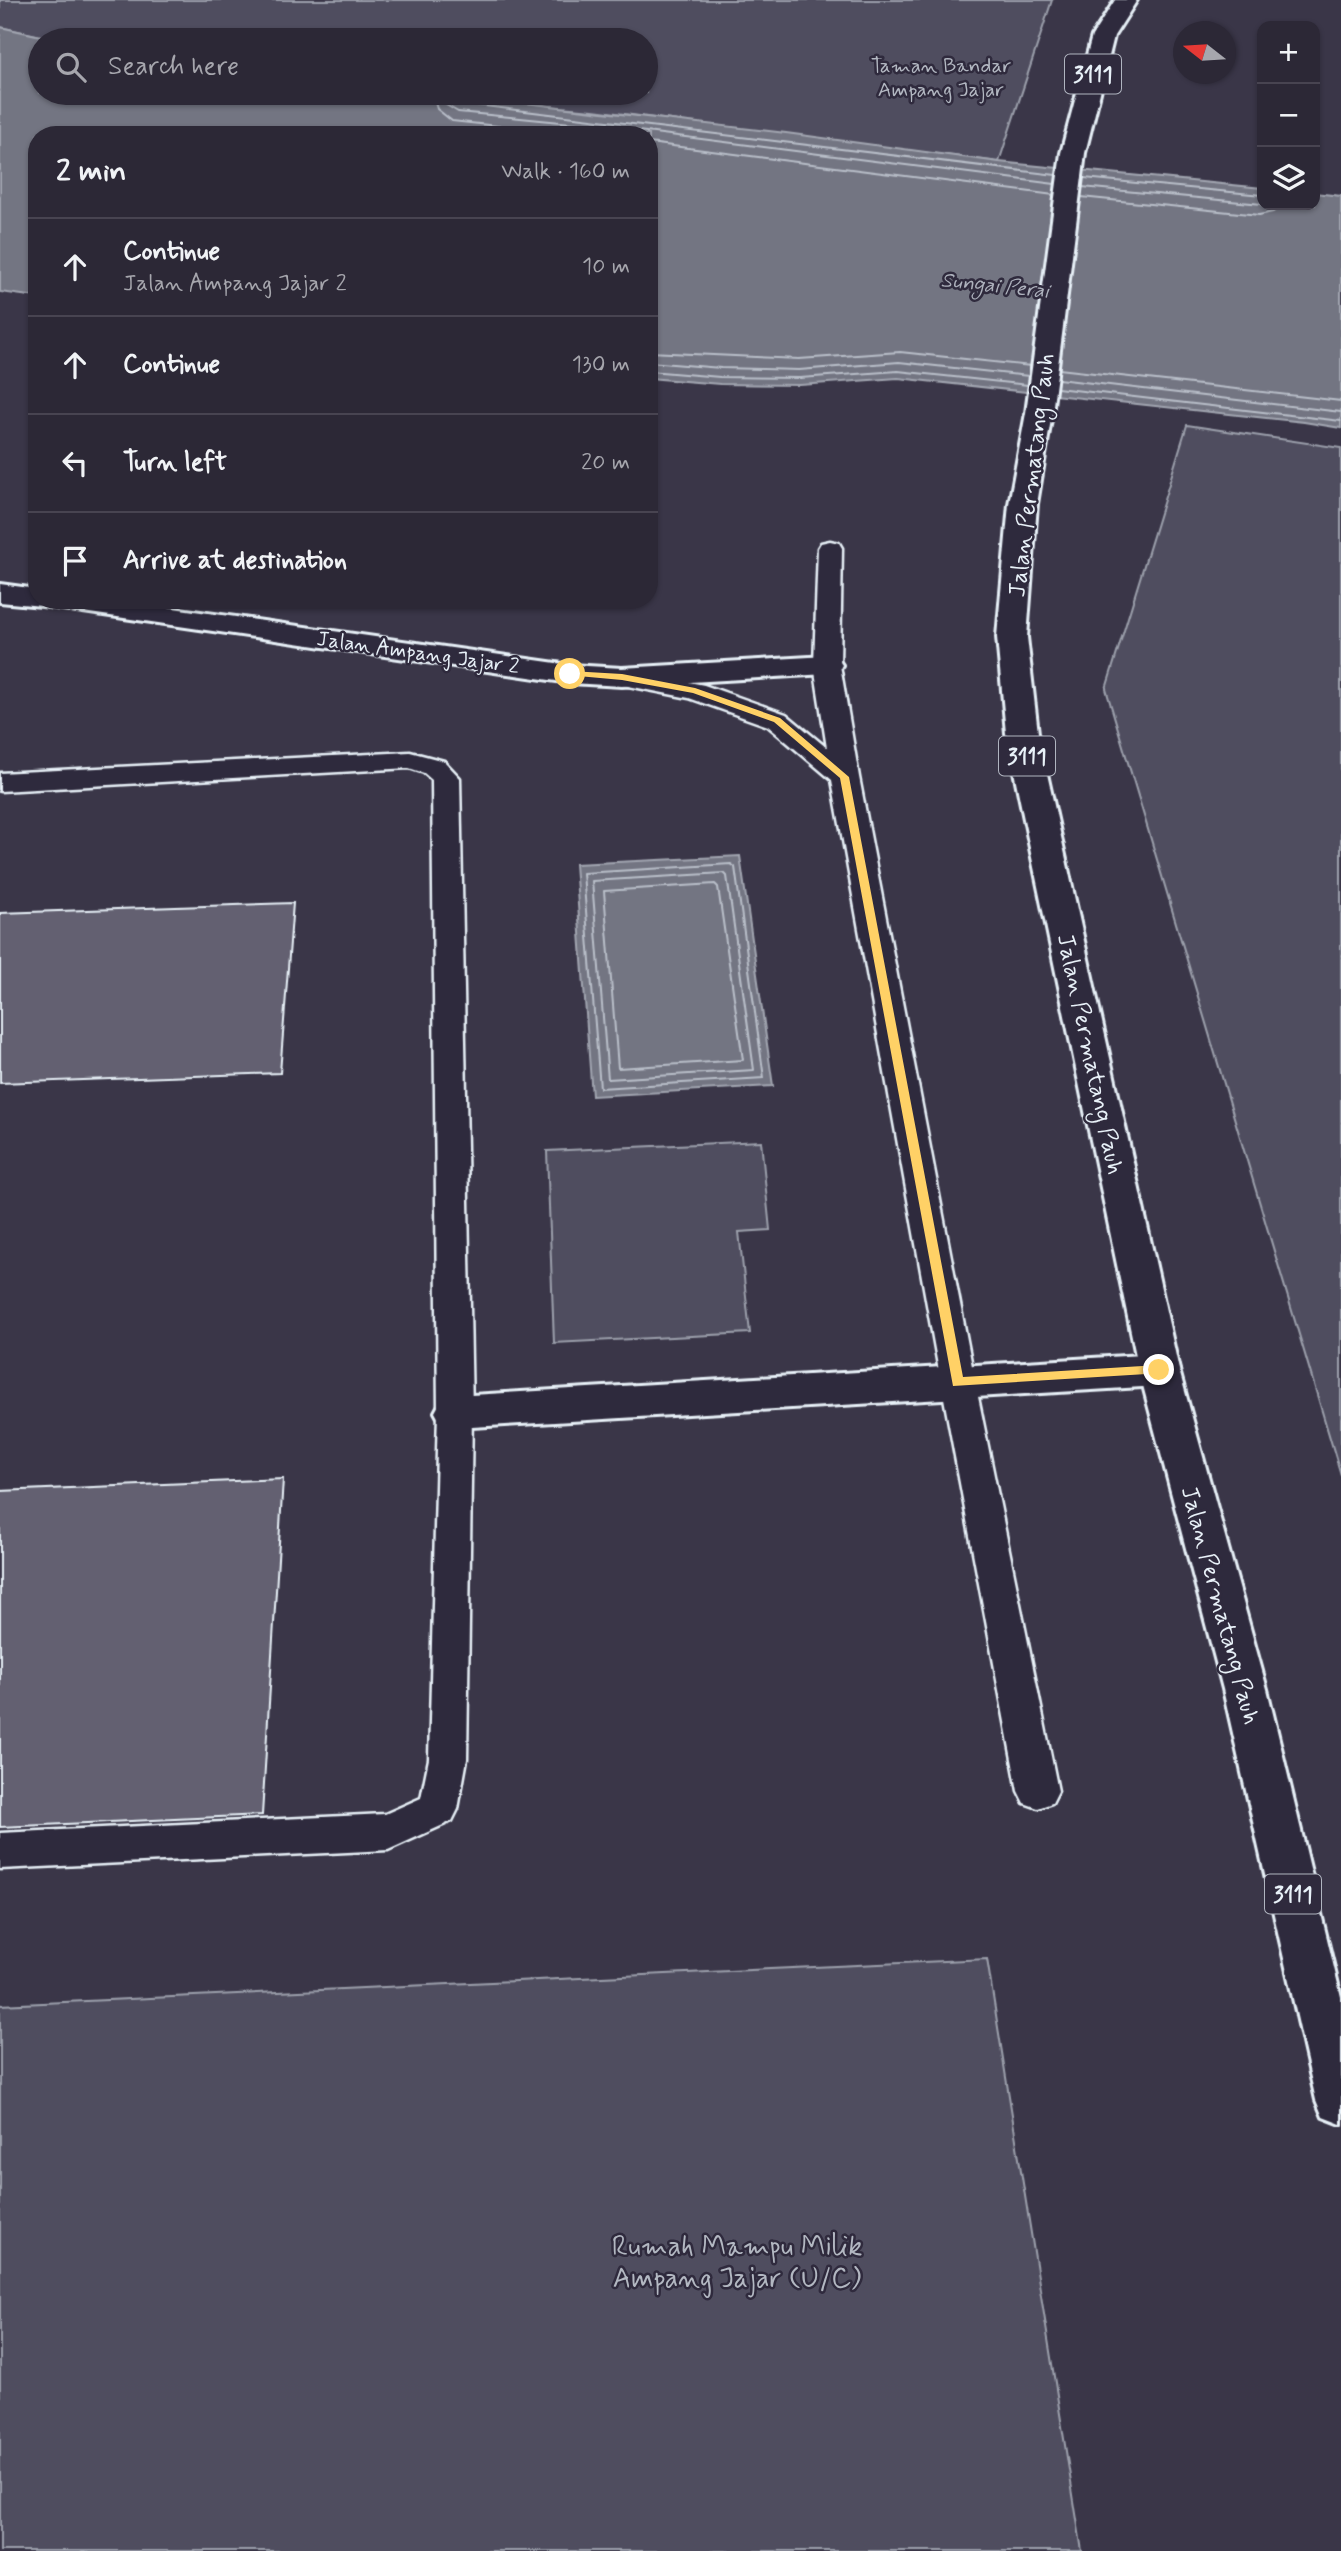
<!DOCTYPE html>
<meta charset="utf-8">
<style>
:root{--surface:#2c2836;--page:#383442;--text:#f1f3f6;--muted:#a6a6ad;--line:#484451}
body{margin:0;font-family:Mynerve,sans-serif;background:var(--page);color:var(--text)}
.controls{position:absolute;right:21px;top:21px;display:grid;overflow:hidden;border-radius:14px;box-shadow:0 2px 5px #0004}
.controls button{width:63px;height:63px;display:grid;place-items:center;padding:0;border:0;border-bottom:2px solid var(--line);background:var(--surface);color:var(--text);font:35px sans-serif}
.compass{position:absolute;left:1173px;top:21px;width:63px;height:63px;border-radius:50%;background:var(--surface);box-shadow:0 2px 5px #0004;rotate:287deg}
.stop{position:absolute;width:21px;height:21px;margin:-16px;border:5px solid #ffd166;border-radius:50%;background:#fff}
.stop.end{background:#ffd166;border-color:#fff;box-shadow:0 2px 7px #0008}
.list{margin:0;padding:0;list-style:none}
h2{display:flex;justify-content:space-between;align-items:center;height:91px;margin:0;padding:0 28px;font-size:30px}
h2 small{font-size:23px;font-weight:400;color:var(--muted)}
.list li{display:grid;grid-template-columns:46px 1fr auto;gap:21px;align-items:center;box-sizing:border-box;height:98px;padding:0 28px;border-top:2px solid var(--line)}
.list b{display:block;font-size:26px;white-space:nowrap}
.list p{margin:0;font-size:23px;white-space:nowrap;color:var(--muted)}
.list em{font-size:23px;font-style:normal;color:var(--muted)}
.icon{flex:none;width:38px;height:38px;fill:none;stroke:currentColor;stroke-width:2;stroke-linecap:round;stroke-linejoin:round}
.map{position:relative;flex:none;width:1341px;height:2551px;overflow:hidden}
.search{position:absolute;background:var(--surface);box-shadow:0 2px 5px #0004;left:28px;top:28px;width:630px;height:77px;display:flex;align-items:center;gap:18px;box-sizing:border-box;padding:0 24px;border-radius:38px;color:var(--muted);font-size:26px}
.panel{position:absolute;background:var(--surface);box-shadow:0 2px 5px #0004;left:28px;top:126px;width:630px;height:483px;border-radius:28px}
.map>svg:first-child{display:block}
</style>
<div class="map">
<svg width="1341" height="2551" viewBox="0 0 1341 2551">
<rect width="100%" height="100%" fill="#3a3648"/>
<filter id="ink" filterUnits="userSpaceOnUse"><feTurbulence type="fractalNoise" baseFrequency=".0143" numOctaves="2"/><feDisplacementMap in="SourceGraphic" scale="14" xChannelSelector="R" yChannelSelector="G"/><feConvolveMatrix kernelMatrix="1 2 1 2 8 2 1 2 1" color-interpolation-filters="sRGB"/></filter>
<g filter="url(#ink)">
<!-- green -->
<g fill="#504e5f" stroke="#9ca0ac" stroke-width="2">
<polygon points="0,0 1052,0 999,162 593,110 409,93 646,93 646,40 59,40 0,27"/>
<polygon points="1187,425 1341,448 1341,1475 1106,689"/>
<polygon points="761,1141 770,1230 739,1232 750,1333 554,1343 547,1151"/>
<polygon points="987,1959 1082,2551 0,2551 0,2005"/>
</g>
<!-- water -->
<g fill="#737482" stroke="#a2a6b1" stroke-width="2">
<polygon points="0,27 59,40 40,40 40,93 409,93 480,98 786,133 999,162 1262,188 1262,205 1315,205 1315,193 1341,196 1341,428 1304,422 898,378 800,385 720,384 649,378 649,135 37,135 37,297 0,292"/>
<polygon points="740,856 773,1086 592,1096 575,864"/>
</g>
<g fill="none" stroke-linecap="round" stroke-linejoin="round">
<!-- shore -->
<g stroke="#b9bfc9" stroke-width="2">
<polyline points="432,93 437,109 452,121 580,135"/>
<polyline points="443,93 446,105 458,112 591,125 1055,184"/>
<polyline points="452,93 453,100 459,103 1056,175"/>
<polyline points="649,143 1054,195"/>
<polyline points="1084,178 1262,195"/>
<polyline points="1082,187 1262,204"/>
<polyline points="1081,197 1259,215 1273,212 1282,205"/>
<polyline points="649,352 799,359 900,352 1031,366"/>
<polyline points="649,362 721,368 799,370 899,362 1029,376"/>
<polyline points="1059,369 1341,401"/>
<polyline points="649,371 720,377 800,378 898,371 1028,385"/>
<polyline points="1058,379 1341,412"/>
<polyline points="1057,388 1341,421"/>
<polygon points="731,864 735,867 764,1078 600,1088 583,873"/>
<polygon points="724,873 727,876 754,1070 608,1079 592,881"/>
<polygon points="715,884 718,887 743,1060 618,1068 604,891"/>
</g>
</g>
<!-- building -->
<g fill="#636171" stroke="#e8f1f8" stroke-width="2">
<polygon points="293,903 280,1073 0,1083 0,913"/>
<polygon points="283,1479 262,1815 0,1827 0,1491"/>
</g>
<g fill="none" stroke-linecap="round" stroke-linejoin="round">
<!-- lane casing -->
<g stroke="#e8f1f8" stroke-width="5">
<g id="lane">
<polygon points="830,541 839,543 842,548 840,665 859,777 975,1382 1058,1791 1052,1803 1038,1808 1024,1803 1018,1791 941,1382 832,780 768,726 689,698 613,683 609,677 613,671 622,669 704,685 786,714 827,748 814,665 818,548 821,543"/>
<polygon points="410,752 444,761 460,778 472,1412 467,1759 458,1809 452,1821 388,1850 0,1869 0,1833 385,1814 421,1798 429,1759 438,1412 432,780 424,773 409,768 0,791 0,773"/>
</g>
</g>
<!-- street casing -->
<g stroke="#e8f1f8" stroke-width="6">
<g id="street">
<polygon points="0,584 37,589 37,600 117,600 570,665 622,668 827,656 838,659 842,665 838,671 827,674 622,686 570,683 42,606 0,602"/>
<polygon points="1159,1354 1173,1359 1179,1370 1173,1381 1159,1386 455,1428 441,1423 435,1412 441,1401 455,1396"/>
</g>
</g>
<!-- primary casing -->
<g stroke="#e8f1f8" stroke-width="6">
<polygon id="primary" points="1115,0 1137,0 1114,36 1085,153 1052,413 1037,504 1027,637 1038,733 1179,1370 1267,1689 1341,1997 1341,2124 1323,2117 1316,2100 1223,1689 1139,1370 1006,733 997,637 1009,504 1026,413 1061,153 1092,36"/>
</g>
<!-- lane -->
<use href="#lane" fill="#2f2a3d" fill-rule="evenodd"/>
<!-- street -->
<use href="#street" fill="#2f2a3d" fill-rule="evenodd"/>
<!-- primary -->
<use href="#primary" fill="#2f2a3d" fill-rule="evenodd"/>
</g>
</g>
<!-- route -->
<polygon fill="#ffd166" points="570,671 622,674 695,688 780,718 849,777 963,1377 1159,1365 1165,1370 1163,1373 953,1386 840,778 774,722 693,693 622,680 567,675 565,674"/>
<g text-anchor="middle" stroke-width="5" stroke-linejoin="round" paint-order="stroke">
<!-- far-park labels -->
<g font-size="21" fill="#b3b8c2" stroke="#2f2a3d">
<text x="941" y="72">Taman Bandar<tspan x="941" dy="24">Ampang Jajar</tspan></text>
</g>
<!-- far-water labels -->
<g font-size="21" font-style="italic" fill="#aeb2bd" stroke="#2f2a3d">
<text transform="translate(995 285) rotate(6)" y="7">Sungai Perai</text>
</g>
<!-- far-street labels -->
<g font-size="21" fill="#e8f1f8" stroke="#2f2a3d">
<text transform="translate(418 652) rotate(8)" y="7">Jalan Ampang Jajar 2</text>
</g>
<!-- shield labels -->
<g fill="#2f2a3d" stroke="#b0b5c0" stroke-width="2">
<rect x="1065" y="54.5" width="56" height="39" rx="5"/>
<rect x="999" y="736.5" width="56" height="39" rx="5"/>
<rect x="1265" y="1874.5" width="56" height="39" rx="5"/>
</g>
<g font-size="23" font-weight="bold" fill="#e8f1f8">
<text x="1093" y="82">3111</text>
<text x="1027" y="764">3111</text>
<text x="1293" y="1902">3111</text>
</g>
<!-- street labels -->
<g font-size="24" fill="#e8f1f8" stroke="#2f2a3d">
<text transform="translate(1031 475) rotate(-83)" y="8">Jalan Permatang Pauh</text>
<text transform="translate(1091 1054) rotate(78)" y="8">Jalan Permatang Pauh</text>
<text transform="translate(1221 1605) rotate(75)" y="8">Jalan Permatang Pauh</text>
</g>
<!-- near-park labels -->
<g font-size="28" fill="#b3b8c2" stroke="#2f2a3d">
<text x="737" y="2255">Rumah Mampu Milik<tspan x="737" dy="32">Ampang Jajar (U/C)</tspan></text>
</g>
</g>
</svg>
<div class="controls">
<button>+</button>
<button>−</button>
<button><svg class="icon" aria-label="layers" viewBox="0 0 24 24"><path d="M12 4l9 5-9 5-9-5zM3 14l9 5 9-5"/></svg></button>
</div>
<svg class="compass" viewBox="-18 -18 36 36"><path d="M0-13l5 13h-10z" fill="#e53935"/><path d="M0 13l5-13h-10z" fill="#a6a6ad"/></svg>
<div class="stop" style="left:570px;top:674px"></div>
<div class="stop end" style="left:1159px;top:1370px"></div>
<div class="search"><svg class="icon" aria-label="search" viewBox="0 0 24 24"><circle cx="10" cy="10" r="6"/><path d="M15 15l6 6"/></svg>Search here</div>
<section class="panel">
<h2>2 min<small>Walk · 160 m</small></h2>
<ul class="list">
<li><svg class="icon" aria-label="ahead" viewBox="0 0 24 24"><path d="M12 20V5M6 11l6-6 6 6"/></svg><div><b>Continue</b><p>Jalan Ampang Jajar 2</p></div><em>10 m</em></li>
<li><svg class="icon" aria-label="ahead" viewBox="0 0 24 24"><path d="M12 20V5M6 11l6-6 6 6"/></svg><div><b>Continue</b></div><em>130 m</em></li>
<li><svg class="icon" aria-label="left" viewBox="0 0 24 24"><path d="M17 20v-9H6M10 6l-5 5 5 5"/></svg><div><b>Turn left</b></div><em>20 m</em></li>
<li><svg class="icon" aria-label="arrive" viewBox="0 0 24 24"><path d="M6 21V4h12l-3 4 3 4H6"/></svg><div><b>Arrive at destination</b></div></li>
</ul>
</section>
</div>
